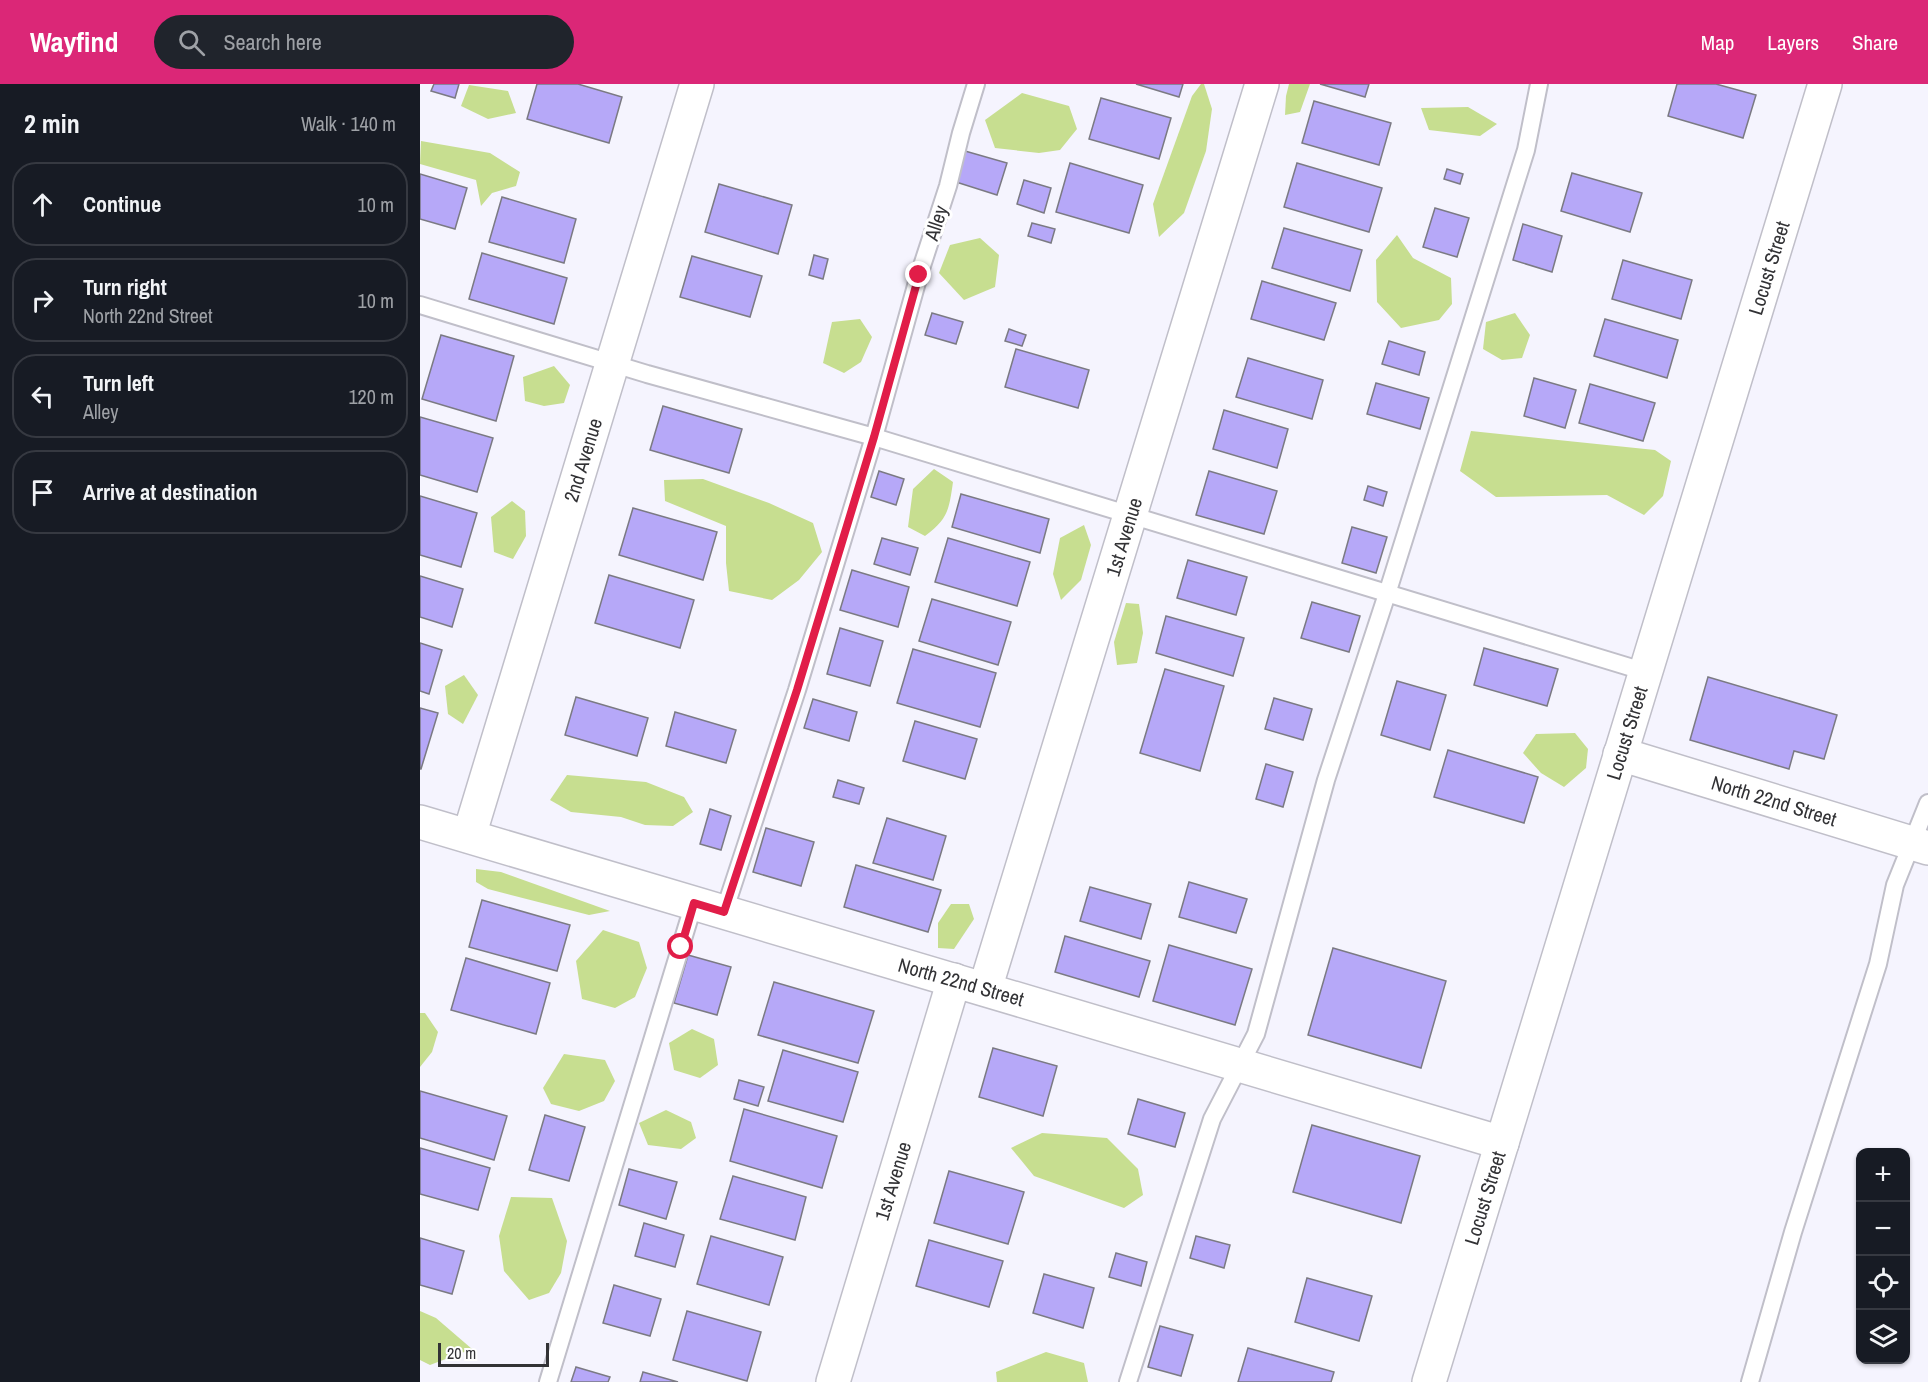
<!DOCTYPE html>
<meta charset="utf-8">
<style>
:root{--surface:#171b24;--page:#20242c;--text:#f1f3f6;--muted:#9ea1a6;--line:#363941;--accent:#db2777}
body{margin:0;font-family:"Archivo Narrow",sans-serif;background:var(--page);color:var(--text)}
.controls{position:absolute;right:18px;bottom:18px;display:grid;overflow:hidden;border-radius:12px;box-shadow:0 2px 4px #0004}
.controls button{width:54px;height:54px;display:grid;place-items:center;padding:0;border:0;border-bottom:2px solid var(--line);background:var(--surface);color:var(--text);font:30px sans-serif}
.scale{position:absolute;left:18px;bottom:15px;width:111px;box-sizing:border-box;padding-left:6px;border:3px solid #323235;border-top:0;font-size:16px;line-height:21px;white-space:nowrap;color:#323235;-webkit-text-stroke:4px #fff;paint-order:stroke}
.stop{position:absolute;width:18px;height:18px;margin:-14px;border:4px solid #e11d48;border-radius:50%;background:#fff}
.stop.end{background:#e11d48;border-color:#fff;box-shadow:0 2px 6px #0008}
.list{margin:0;padding:0;list-style:none}
h2{display:flex;justify-content:space-between;align-items:center;height:78px;margin:0;padding:0 24px;font-size:26px}
h2 small{font-size:20px;font-weight:400;color:var(--muted)}
.list li{display:grid;grid-template-columns:39px 1fr auto;gap:18px;align-items:center;box-sizing:border-box;height:84px;margin:0 12px 12px;padding:0 12px;border:2px solid var(--line);border-radius:24px}
.list b{display:block;font-size:22px;white-space:nowrap}
.list p{margin:0;font-size:20px;white-space:nowrap;color:var(--muted)}
.list em{font-size:20px;font-style:normal;color:var(--muted)}
.icon{flex:none;width:33px;height:33px;fill:none;stroke:currentColor;stroke-width:2;stroke-linecap:round;stroke-linejoin:round}
.map{position:relative;flex:none;width:1508px;height:1298px;overflow:hidden}
header{display:flex;align-items:center;gap:36px;box-sizing:border-box;height:84px;padding:0 30px;background:var(--accent);color:#fff}
header strong{font-size:28px}
nav{display:flex;gap:33px;margin-inline-start:auto;font-size:21px}
.search{width:420px;height:54px;background:var(--page);display:flex;align-items:center;gap:15px;box-sizing:border-box;padding:0 21px;border-radius:33px;color:var(--muted);font-size:22px}
main{display:flex}
aside{flex:1;background:var(--surface)}
.map>svg:first-child{display:block}
</style>
<header>
<strong>Wayfind</strong>
<div class="search"><svg class="icon" aria-label="search" viewBox="0 0 24 24"><circle cx="10" cy="10" r="6"/><path d="M15 15l6 6"/></svg>Search here</div>
<nav><a>Map</a><a>Layers</a><a>Share</a></nav>
</header>
<main>
<aside>
<h2>2 min<small>Walk · 140 m</small></h2>
<ul class="list">
<li><svg class="icon" aria-label="ahead" viewBox="0 0 24 24"><path d="M12 20V5M6 11l6-6 6 6"/></svg><div><b>Continue</b></div><em>10 m</em></li>
<li><svg class="icon" aria-label="right" viewBox="0 0 24 24"><path d="M7 20v-9h11M14 6l5 5-5 5"/></svg><div><b>Turn right</b><p>North 22nd Street</p></div><em>10 m</em></li>
<li><svg class="icon" aria-label="left" viewBox="0 0 24 24"><path d="M17 20v-9H6M10 6l-5 5 5 5"/></svg><div><b>Turn left</b><p>Alley</p></div><em>120 m</em></li>
<li><svg class="icon" aria-label="arrive" viewBox="0 0 24 24"><path d="M6 21V4h12l-3 4 3 4H6"/></svg><div><b>Arrive at destination</b></div></li>
</ul>
</aside>
<div class="map">
<svg width="1508" height="1298" viewBox="0 0 1508 1298">
<rect width="100%" height="100%" fill="#f5f4fe"/>
<!-- green -->
<g fill="#c7de90">
<polygon points="781,0 784,0 792,25 786,67 764,129 739,153 733,120 772,12"/>
<polygon points="869,0 890,0 880,28 865,31 866,12"/>
<polygon points="49,1 88,7 96,29 68,35 41,22"/>
<polygon points="602,9 649,22 657,45 640,66 619,69 575,64 565,36"/>
<polygon points="1048,23 1077,40 1060,52 1009,46 1001,24"/>
<polygon points="1,57 70,69 100,88 96,102 72,109 61,122 56,96 0,80"/>
<polygon points="977,151 993,174 1031,194 1032,220 1019,236 981,244 957,218 956,176"/>
<polygon points="560,154 579,171 575,203 544,216 519,189 530,161"/>
<polygon points="1095,229 1110,251 1102,274 1082,276 1063,265 1066,238"/>
<polygon points="440,235 452,253 441,278 424,289 403,279 412,238"/>
<polygon points="134,282 150,301 144,319 124,322 105,317 103,293"/>
<polygon points="1051,347 1235,366 1251,377 1243,412 1224,431 1187,411 1076,413 1040,387"/>
<path d="M514,385L533,398C529,426 528,435 505,452L488,443L493,405Z"/>
<polygon points="283,395 349,419 393,439 402,468 379,496 352,516 309,507 306,479 306,442 245,417 244,396"/>
<polygon points="92,417 105,427 106,452 93,475 74,468 71,433"/>
<polygon points="664,441 671,461 661,496 641,516 633,490 640,454"/>
<polygon points="706,519 719,520 723,549 717,579 697,581 694,558"/>
<polygon points="44,591 58,611 43,640 28,630 25,602"/>
<polygon points="1155,649 1168,665 1166,684 1144,703 1121,689 1103,669 1116,650"/>
<polygon points="147,691 226,698 264,713 273,728 253,742 225,741 201,733 151,728 130,716"/>
<polygon points="56,785 81,788 190,827 169,831 68,805 56,798"/>
<polygon points="531,820 549,820 554,835 534,865 518,864 518,839"/>
<polygon points="183,846 219,858 227,884 215,913 195,924 162,915 156,877"/>
<polygon points="0,929 5,929 18,948 12,968 0,983"/>
<polygon points="272,945 294,955 298,981 280,994 254,986 249,959"/>
<polygon points="144,970 185,976 195,997 184,1017 159,1027 131,1020 123,1004"/>
<polygon points="246,1026 271,1038 276,1054 261,1065 228,1061 219,1039"/>
<polygon points="622,1049 687,1054 718,1085 723,1111 704,1124 614,1092 591,1064"/>
<polygon points="91,1113 132,1114 147,1157 141,1189 129,1209 109,1216 84,1187 79,1152"/>
<polygon points="0,1227 16,1234 52,1265 10,1281 0,1276"/>
<polygon points="626,1268 664,1279 668,1298 577,1298 576,1288"/>
</g>
<!-- building -->
<g fill="#b6a8f8" stroke="#7b7a83" stroke-width="1.5">
<polygon points="14,0 39,0 35,14 11,7"/>
<polygon points="117,0 158,0 202,13 189,59 107,35"/>
<polygon points="716,0 763,0 759,13"/>
<polygon points="900,0 949,0 945,13"/>
<polygon points="1257,0 1296,0 1336,11 1323,54 1248,32"/>
<polygon points="681,14 751,34 739,75 669,55"/>
<polygon points="894,17 971,39 959,81 882,59"/>
<polygon points="545,67 587,79 577,111 536,98"/>
<polygon points="650,79 723,101 709,149 636,128"/>
<polygon points="877,79 962,104 949,148 864,123"/>
<polygon points="1027,85 1043,90 1040,100 1024,95"/>
<polygon points="1152,89 1222,109 1210,148 1141,127"/>
<polygon points="0,90 47,104 35,145 0,135"/>
<polygon points="604,96 631,104 624,129 597,120"/>
<polygon points="299,100 372,121 358,170 285,148"/>
<polygon points="82,113 156,135 144,179 69,158"/>
<polygon points="1015,124 1049,134 1037,173 1003,163"/>
<polygon points="612,139 635,145 631,159 608,152"/>
<polygon points="1103,140 1142,152 1132,188 1093,176"/>
<polygon points="864,144 942,166 930,207 852,184"/>
<polygon points="62,169 147,194 134,240 49,215"/>
<polygon points="394,171 408,175 403,195 389,191"/>
<polygon points="272,172 342,192 330,233 260,213"/>
<polygon points="1203,176 1272,196 1261,235 1192,215"/>
<polygon points="842,197 916,219 904,256 831,235"/>
<polygon points="512,229 543,238 536,260 505,251"/>
<polygon points="1185,235 1258,256 1247,294 1174,272"/>
<polygon points="589,245 606,251 602,262 585,257"/>
<polygon points="21,251 94,272 76,337 2,315"/>
<polygon points="969,257 1005,268 999,291 962,280"/>
<polygon points="596,265 669,286 658,324 585,303"/>
<polygon points="828,274 903,296 892,335 816,313"/>
<polygon points="1114,294 1156,306 1145,344 1104,332"/>
<polygon points="956,299 1009,314 1000,345 947,330"/>
<polygon points="1170,300 1235,319 1223,357 1159,339"/>
<polygon points="243,322 322,345 309,389 230,366"/>
<polygon points="804,326 868,345 857,384 793,365"/>
<polygon points="0,333 73,354 57,408 0,391"/>
<polygon points="459,387 484,395 476,421 451,413"/>
<polygon points="789,387 857,407 844,450 776,431"/>
<polygon points="948,402 967,408 963,422 944,416"/>
<polygon points="541,410 629,435 620,469 532,443"/>
<polygon points="0,412 57,429 41,483 0,471"/>
<polygon points="213,424 297,448 283,496 199,471"/>
<polygon points="932,443 967,453 956,489 922,479"/>
<polygon points="462,454 498,464 490,491 454,480"/>
<polygon points="528,454 610,478 597,522 515,498"/>
<polygon points="768,476 827,493 816,531 757,514"/>
<polygon points="432,486 489,503 478,543 420,526"/>
<polygon points="189,491 274,516 260,564 175,539"/>
<polygon points="0,492 43,505 32,543 0,533"/>
<polygon points="512,515 591,538 578,581 499,557"/>
<polygon points="892,518 940,532 929,568 881,554"/>
<polygon points="746,532 824,554 813,592 736,569"/>
<polygon points="420,544 463,557 450,602 407,590"/>
<polygon points="0,559 22,566 9,610 0,607"/>
<polygon points="1064,564 1138,585 1127,622 1054,601"/>
<polygon points="493,565 576,589 560,643 477,619"/>
<polygon points="745,585 804,602 780,687 720,669"/>
<polygon points="1288,593 1417,631 1404,675 1374,667 1369,685 1270,656"/>
<polygon points="977,597 1026,611 1010,666 961,651"/>
<polygon points="156,613 228,634 217,672 145,651"/>
<polygon points="854,614 892,625 883,656 845,645"/>
<polygon points="393,615 437,628 429,657 384,644"/>
<polygon points="0,624 18,629 1,685 0,685"/>
<polygon points="255,628 316,646 306,679 246,662"/>
<polygon points="495,637 557,655 545,695 483,677"/>
<polygon points="1028,666 1118,693 1104,739 1014,713"/>
<polygon points="846,680 873,688 863,723 836,715"/>
<polygon points="418,696 444,704 439,720 413,713"/>
<polygon points="290,725 311,732 301,766 280,760"/>
<polygon points="467,734 526,752 513,796 453,779"/>
<polygon points="346,744 394,758 381,802 333,788"/>
<polygon points="436,781 521,806 508,848 424,823"/>
<polygon points="769,798 827,815 816,849 759,833"/>
<polygon points="670,803 731,820 721,855 660,837"/>
<polygon points="62,816 150,841 137,887 49,863"/>
<polygon points="645,852 730,877 719,913 635,888"/>
<polygon points="749,861 832,885 815,941 733,917"/>
<polygon points="913,864 1026,897 1001,984 888,951"/>
<polygon points="268,871 311,883 297,931 254,919"/>
<polygon points="46,874 130,899 116,950 31,926"/>
<polygon points="354,898 454,927 438,979 338,951"/>
<polygon points="573,964 637,982 623,1032 559,1013"/>
<polygon points="363,966 438,988 423,1038 348,1017"/>
<polygon points="319,996 344,1003 338,1022 314,1015"/>
<polygon points="0,1007 87,1032 74,1076 0,1054"/>
<polygon points="718,1015 765,1029 755,1063 708,1050"/>
<polygon points="324,1025 417,1052 402,1104 310,1077"/>
<polygon points="125,1031 165,1043 149,1097 109,1086"/>
<polygon points="892,1041 1000,1072 981,1139 873,1108"/>
<polygon points="0,1064 70,1084 58,1126 0,1110"/>
<polygon points="209,1085 257,1098 246,1135 199,1121"/>
<polygon points="529,1087 604,1108 588,1160 514,1139"/>
<polygon points="313,1092 386,1113 375,1156 300,1135"/>
<polygon points="224,1139 264,1151 255,1183 215,1172"/>
<polygon points="291,1152 363,1173 349,1221 277,1200"/>
<polygon points="776,1152 810,1161 804,1184 770,1174"/>
<polygon points="0,1154 44,1167 32,1210 0,1201"/>
<polygon points="509,1156 583,1177 569,1223 496,1202"/>
<polygon points="696,1169 727,1178 721,1202 689,1193"/>
<polygon points="624,1190 674,1204 663,1244 613,1229"/>
<polygon points="887,1194 952,1212 939,1257 875,1238"/>
<polygon points="194,1201 241,1215 230,1252 183,1239"/>
<polygon points="267,1227 341,1248 327,1297 253,1276"/>
<polygon points="740,1242 773,1251 761,1292 728,1283"/>
<polygon points="828,1264 914,1288 911,1298 818,1298"/>
<polygon points="156,1283 190,1293 188,1298 151,1298"/>
<polygon points="223,1288 258,1298 220,1298"/>
</g>
<g fill="none" stroke-linecap="round" stroke-linejoin="round">
<!-- service casing -->
<g stroke="#c0bfc9" stroke-width="20">
<g id="service">
<polyline points="0,221 227,290 454,353 1226,588"/>
<polyline points="304,828 377,606 454,353 499,191 528,102 541,49 556,0"/>
<polyline points="128,1298 274,819"/>
<polyline points="708,1298 792,1035 836,950 906,696 967,510 1106,66 1119,0"/>
<polyline points="1330,1298 1373,1148 1458,880 1475,801 1508,719"/>
</g>
</g>
<!-- minor casing -->
<g stroke="#c0bfc9" stroke-width="36">
<g id="minor">
<polyline points="1200,670 1508,764"/>
<polyline points="0,738 1082,1059"/>
<polyline points="49,752 277,0"/>
<polyline points="565,905 842,0"/>
<polyline points="413,1298 534,896"/>
</g>
</g>
<!-- tertiary casing -->
<g stroke="#c0bfc9" stroke-width="36">
<polyline id="tertiary" points="1009,1298 1405,0"/>
</g>
<!-- service -->
<use href="#service" stroke="#fff" stroke-width="16"/>
<!-- minor -->
<use href="#minor" stroke="#fff" stroke-width="33"/>
<!-- tertiary -->
<use href="#tertiary" stroke="#fff" stroke-width="33"/>
</g>
<g fill="none" stroke-linecap="round" stroke-linejoin="round">
<!-- route -->
<polyline stroke="#e11d48" stroke-width="8" points="261,863 274,819 304,828 377,606 454,353 499,191"/>
</g>
<g text-anchor="middle" stroke-width="6" stroke-linejoin="round" paint-order="stroke">
<!-- street labels -->
<g font-size="20" fill="#323235" stroke="#fff">
<text transform="translate(516 139) rotate(-72)" y="7">Alley</text>
<text transform="translate(1349 184) rotate(-73)" y="7">Locust Street</text>
<text transform="translate(163 376) rotate(-73)" y="7">2nd Avenue</text>
<text transform="translate(704 453) rotate(-73)" y="7">1st Avenue</text>
<text transform="translate(1207 649) rotate(-73)" y="7">Locust Street</text>
<text transform="translate(1354 717) rotate(17)" y="7">North 22nd Street</text>
<text transform="translate(541 898) rotate(16)" y="7">North 22nd Street</text>
<text transform="translate(473 1097) rotate(-73)" y="7">1st Avenue</text>
<text transform="translate(1065 1114) rotate(-73)" y="7">Locust Street</text>
</g>
</g>
</svg>
<div class="controls">
<button>+</button>
<button>−</button>
<button><svg class="icon" aria-label="locate" viewBox="0 0 24 24"><circle cx="12" cy="12" r="6"/><path d="M12 2v4M12 18v4M2 12h4M18 12h4"/></svg></button>
<button><svg class="icon" aria-label="layers" viewBox="0 0 24 24"><path d="M12 4l9 5-9 5-9-5zM3 14l9 5 9-5"/></svg></button>
</div>
<div class="scale">20 m</div>
<div class="stop" style="left:261px;top:863px"></div>
<div class="stop end" style="left:499px;top:191px"></div>
</div>
</main>
